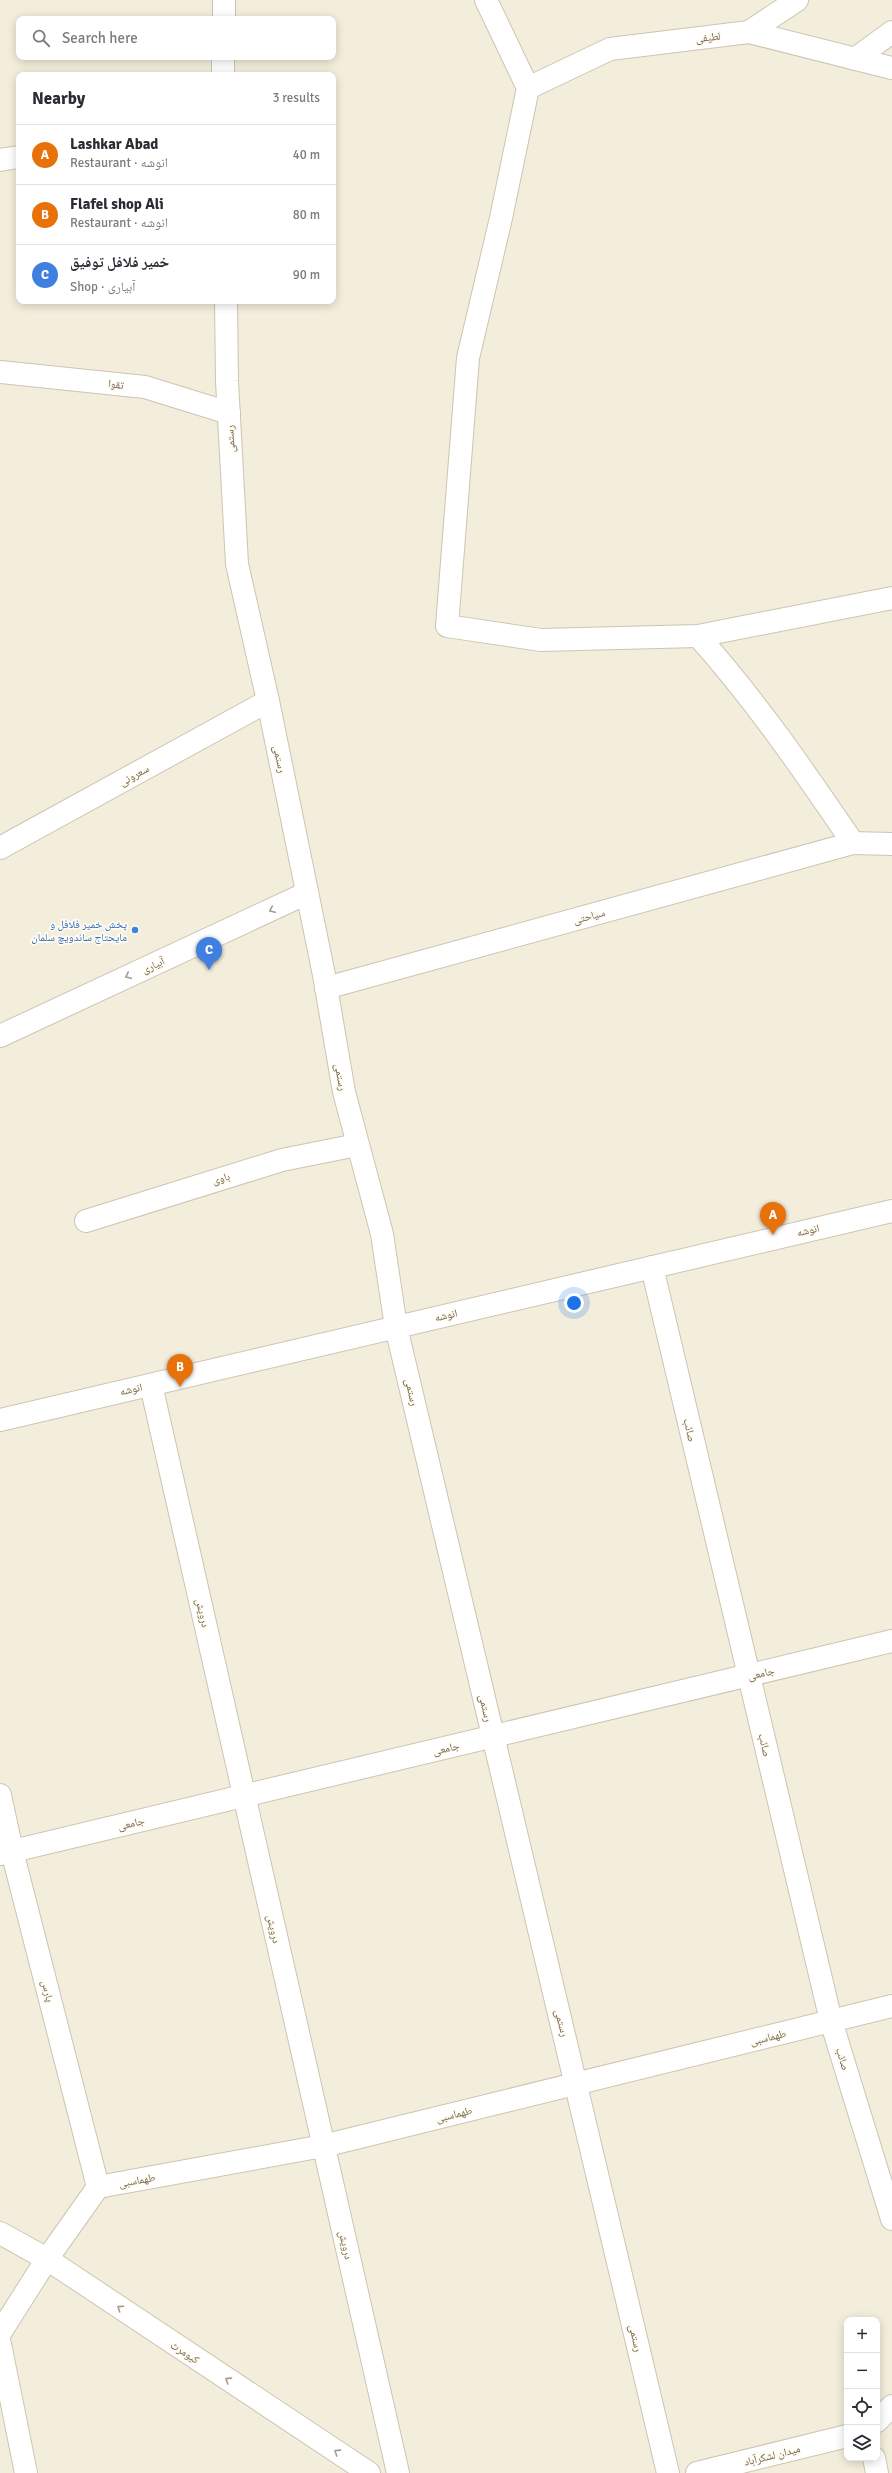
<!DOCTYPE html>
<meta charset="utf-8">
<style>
:root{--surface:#fff;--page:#f7f7f7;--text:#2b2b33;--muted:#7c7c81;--line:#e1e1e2;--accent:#7b5945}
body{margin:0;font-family:Signika,"Noto Naskh Arabic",sans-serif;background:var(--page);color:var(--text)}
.controls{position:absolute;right:12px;bottom:12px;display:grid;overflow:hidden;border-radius:8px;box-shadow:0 2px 10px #0003}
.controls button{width:36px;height:36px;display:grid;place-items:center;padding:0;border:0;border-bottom:1px solid var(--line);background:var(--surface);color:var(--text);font:20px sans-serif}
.you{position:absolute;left:574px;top:1303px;width:14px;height:14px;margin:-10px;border:3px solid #fff;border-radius:50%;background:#1a73e8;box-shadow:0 0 0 6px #1a73e833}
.badge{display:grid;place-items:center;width:26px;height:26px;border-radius:50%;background:var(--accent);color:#fff;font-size:13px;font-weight:700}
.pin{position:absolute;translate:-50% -33px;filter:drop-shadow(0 1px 2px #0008)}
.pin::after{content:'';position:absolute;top:21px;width:14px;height:12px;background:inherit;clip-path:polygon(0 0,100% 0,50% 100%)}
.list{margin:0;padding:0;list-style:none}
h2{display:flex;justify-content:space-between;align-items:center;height:52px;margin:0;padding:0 16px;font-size:17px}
h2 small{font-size:13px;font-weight:400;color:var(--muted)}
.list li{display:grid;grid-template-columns:26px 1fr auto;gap:12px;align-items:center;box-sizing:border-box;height:60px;padding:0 16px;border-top:1px solid var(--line)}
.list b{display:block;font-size:15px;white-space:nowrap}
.list p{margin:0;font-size:13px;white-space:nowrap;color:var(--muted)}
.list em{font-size:13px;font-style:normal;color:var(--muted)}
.icon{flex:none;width:22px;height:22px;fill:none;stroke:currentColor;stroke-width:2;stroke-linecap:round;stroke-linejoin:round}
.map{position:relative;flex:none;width:892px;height:2473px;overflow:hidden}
.search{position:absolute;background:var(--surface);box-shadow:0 2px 10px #0003;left:16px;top:16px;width:320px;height:44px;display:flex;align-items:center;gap:10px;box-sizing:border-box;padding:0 14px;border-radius:8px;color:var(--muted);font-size:15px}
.panel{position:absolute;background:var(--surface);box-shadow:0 2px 10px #0003;left:16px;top:72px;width:320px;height:232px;border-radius:8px}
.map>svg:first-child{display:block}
</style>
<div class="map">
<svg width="892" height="2473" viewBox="0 0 892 2473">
<rect width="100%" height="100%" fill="#fcf9ed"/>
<!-- residential -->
<path fill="#f3eddb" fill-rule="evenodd" d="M0,0H892V2473H0ZM19,19H333V57H19ZM19,75H333V301H19ZM847,2320H877V2458H847Z"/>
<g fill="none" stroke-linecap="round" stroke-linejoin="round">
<!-- minor casing -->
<g stroke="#cec4b2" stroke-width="24">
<g id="minor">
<polyline points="486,0 528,88 501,218 468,358 447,626 541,640 698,636 892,598"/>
<polyline points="224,19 224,0"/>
<polyline points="749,32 797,0"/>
<polyline points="855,59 892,32"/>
<polyline points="223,75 223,57"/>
<polyline points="528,88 610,49 749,32 892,68"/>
<polyline points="0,160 19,157"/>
<polyline points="226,301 227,381 237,564 268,701 324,975 344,1092 382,1234 396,1327 668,2473"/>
<polyline points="0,372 145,387 229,413"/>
<path d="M698,636C756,701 804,771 853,843L892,844"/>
<polyline points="0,848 268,701"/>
<polyline points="326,988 853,843"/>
<polyline points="0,1036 307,893"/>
<polyline points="86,1221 282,1160 357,1145"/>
<polyline points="652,1267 831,2021 892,2219"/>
<polyline points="151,1385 398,2473"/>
<polyline points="0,1795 12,1851 98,2187"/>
<polyline points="0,1854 892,1641"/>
<polyline points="0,2233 47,2259 369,2473"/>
<polyline points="0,2333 47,2259 98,2187 323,2146 892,2006"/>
<polyline points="0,2344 26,2473"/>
<polyline points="877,2421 892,2406"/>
<polyline points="874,2458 877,2473"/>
<polyline points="697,2473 847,2436"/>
</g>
</g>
<!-- tertiary casing -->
<g stroke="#cec4b2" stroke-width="24">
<polyline id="tertiary" points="0,1420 892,1211"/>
</g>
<!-- minor -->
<use href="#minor" stroke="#fff" stroke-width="22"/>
<!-- tertiary -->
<use href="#tertiary" stroke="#fff" stroke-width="22"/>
</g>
<!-- one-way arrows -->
<defs><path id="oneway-chevron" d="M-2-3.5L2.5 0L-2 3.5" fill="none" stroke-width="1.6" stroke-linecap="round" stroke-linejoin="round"/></defs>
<g stroke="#a79b8d">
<use href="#oneway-chevron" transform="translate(272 910) rotate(155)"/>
<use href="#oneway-chevron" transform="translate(128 976) rotate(155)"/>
<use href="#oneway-chevron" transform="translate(120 2308) rotate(-146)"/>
<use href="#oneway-chevron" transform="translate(228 2380) rotate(-147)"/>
<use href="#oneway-chevron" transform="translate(337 2452) rotate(-147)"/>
</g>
<!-- markers -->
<circle fill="#3f7fe0" stroke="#fefcf3" stroke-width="1.5" cx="135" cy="930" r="4"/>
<g text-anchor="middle" stroke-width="3.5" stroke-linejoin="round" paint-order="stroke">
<!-- street labels -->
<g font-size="11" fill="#776550" stroke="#fefcf3">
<text transform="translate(708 37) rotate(-7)" y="4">لطیفی</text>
<text transform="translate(116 384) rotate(7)" y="4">تقوا</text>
<text transform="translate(230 439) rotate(-93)" y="4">رستمی</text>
<text transform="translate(280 759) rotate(78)" y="4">رستمی</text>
<text transform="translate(134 775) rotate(-29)" y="4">سعرونی</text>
<text transform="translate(589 916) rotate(-15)" y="4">سیاحتی</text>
<text transform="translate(153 965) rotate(-25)" y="4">آبیاری</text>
<text transform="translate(341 1077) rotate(80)" y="4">رستمی</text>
<text transform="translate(221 1178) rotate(-16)" y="4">باوی</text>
<text transform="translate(808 1230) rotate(-13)" y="4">انوشه</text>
<text transform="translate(446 1315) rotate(-13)" y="4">انوشه</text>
<text transform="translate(131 1389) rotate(-13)" y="4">انوشه</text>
<text transform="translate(412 1392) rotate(77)" y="4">رستمی</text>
<text transform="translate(690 1430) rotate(77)" y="4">صائب</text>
<text transform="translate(203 1613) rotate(77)" y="4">درویش</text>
<text transform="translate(761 1673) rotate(-13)" y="4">جامعی</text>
<text transform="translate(486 1708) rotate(77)" y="4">رستمی</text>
<text transform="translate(765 1745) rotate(77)" y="4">صائب</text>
<text transform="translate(446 1748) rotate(-13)" y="4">جامعی</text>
<text transform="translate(131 1823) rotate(-13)" y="4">جامعی</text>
<text transform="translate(274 1929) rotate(77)" y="4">درویش</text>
<text transform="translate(48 1991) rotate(76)" y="4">پارس</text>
<text transform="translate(562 2023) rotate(76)" y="4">رستمی</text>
<text transform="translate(768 2037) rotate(-14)" y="4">طهماسبی</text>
<text transform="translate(843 2059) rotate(73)" y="4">صائب</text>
<text transform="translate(454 2114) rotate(-14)" y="4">طهماسبی</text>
<text transform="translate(137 2180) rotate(-10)" y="4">طهماسبی</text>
<text transform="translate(346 2245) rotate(77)" y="4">درویش</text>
<text transform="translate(636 2338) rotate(77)" y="4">رستمی</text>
<text transform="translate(185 2352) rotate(33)" y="4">کیومرث</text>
<text transform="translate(772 2455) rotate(-14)" y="4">میدان لشکرآباد</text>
</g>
<!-- shop labels -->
<g font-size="11" fill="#366cbe" stroke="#fefcf3" text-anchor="end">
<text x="127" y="928">پخش خمیر فلافل و<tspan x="127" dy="13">مایحتاج ساندویچ سلمان</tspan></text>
</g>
</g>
</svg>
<div class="controls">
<button>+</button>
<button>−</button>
<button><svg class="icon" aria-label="locate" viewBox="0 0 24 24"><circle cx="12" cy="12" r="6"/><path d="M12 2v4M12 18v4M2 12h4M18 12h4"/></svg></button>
<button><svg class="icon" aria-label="layers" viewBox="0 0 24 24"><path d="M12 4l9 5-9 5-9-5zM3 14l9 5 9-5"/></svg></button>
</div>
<div class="you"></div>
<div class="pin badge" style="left:773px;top:1235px;background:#e8710a">A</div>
<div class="pin badge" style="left:180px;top:1387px;background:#e8710a">B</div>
<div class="pin badge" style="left:209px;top:970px;background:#3f7fe0">C</div>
<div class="search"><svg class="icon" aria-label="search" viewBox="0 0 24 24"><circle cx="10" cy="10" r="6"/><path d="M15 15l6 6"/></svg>Search here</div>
<section class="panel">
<h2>Nearby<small>3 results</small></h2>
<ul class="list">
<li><span class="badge" style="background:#e8710a">A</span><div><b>Lashkar Abad</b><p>Restaurant · انوشه</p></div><em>40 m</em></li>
<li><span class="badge" style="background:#e8710a">B</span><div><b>Flafel shop Ali</b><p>Restaurant · انوشه</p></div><em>80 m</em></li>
<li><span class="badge" style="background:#3f7fe0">C</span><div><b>خمیر فلافل توفیق</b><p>Shop · آبیاری</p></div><em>90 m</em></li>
</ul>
</section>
</div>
